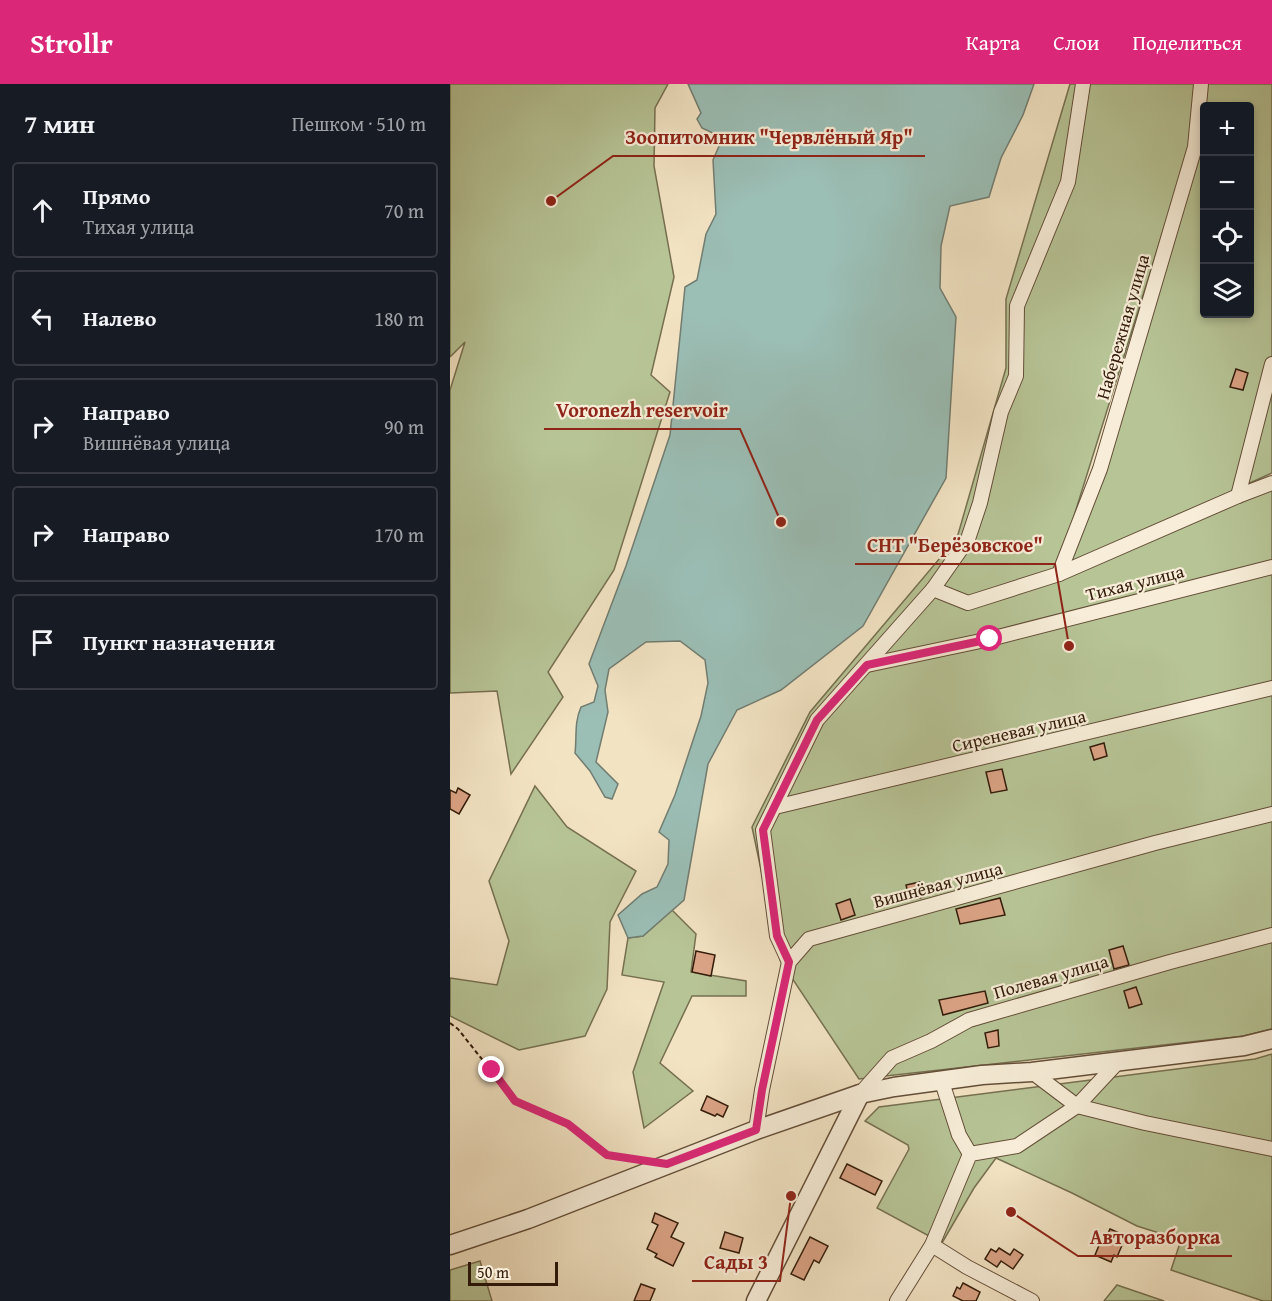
<!DOCTYPE html>
<html lang="ru">
<meta charset="utf-8">
<style>
:root{--surface:#171b24;--page:#20242c;--text:#f1f3f6;--muted:#9ea1a6;--line:#363941;--accent:#db2777}
body{margin:0;font-family:"Gentium Book Plus",serif;background:var(--page);color:var(--text)}
.controls{position:absolute;right:18px;top:18px;display:grid;overflow:hidden;border-radius:6px;box-shadow:0 3px 9px #0003}
.controls button{width:54px;height:54px;display:grid;place-items:center;padding:0;border:0;border-bottom:2px solid var(--line);background:var(--surface);color:var(--text);font:30px sans-serif}
.scale{position:absolute;left:18px;bottom:15px;width:90px;box-sizing:border-box;padding-left:6px;border:3px solid #341c0a;border-top:0;font-size:16px;line-height:21px;white-space:nowrap;color:#341c0a;-webkit-text-stroke:4px #f7edd8;paint-order:stroke}
.stop{position:absolute;width:18px;height:18px;margin:-14px;border:4px solid #db2777;border-radius:50%;background:#fff}
.stop.end{background:#db2777;border-color:#fff;box-shadow:0 2px 6px #0008}
.list{margin:0;padding:0;list-style:none}
h2{display:flex;justify-content:space-between;align-items:center;height:78px;margin:0;padding:0 24px;font-size:26px}
h2 small{font-size:20px;font-weight:400;color:var(--muted)}
.list li{display:grid;grid-template-columns:39px 1fr auto;gap:18px;align-items:center;box-sizing:border-box;height:96px;margin:0 12px 12px;padding:0 12px;border:2px solid var(--line);border-radius:6px}
.list b{display:block;font-size:22px;white-space:nowrap}
.list p{margin:0;font-size:20px;white-space:nowrap;color:var(--muted)}
.list em{font-size:20px;font-style:normal;color:var(--muted)}
.icon{flex:none;width:33px;height:33px;fill:none;stroke:currentColor;stroke-width:2;stroke-linecap:round;stroke-linejoin:round}
.map{position:relative;flex:none;width:822px;height:1217px;overflow:hidden}
header{display:flex;align-items:center;gap:36px;box-sizing:border-box;height:84px;padding:0 30px;background:var(--accent);color:#fff}
header strong{font-size:28px}
nav{display:flex;gap:33px;margin-inline-start:auto;font-size:21px}
main{display:flex}
aside{flex:1;background:var(--surface)}
.map>svg:first-child{display:block}
</style>
<header>
<strong>Strollr</strong>
<nav><a>Карта</a><a>Слои</a><a>Поделиться</a></nav>
</header>
<main>
<aside>
<h2>7 мин<small>Пешком · 510 m</small></h2>
<ul class="list">
<li><svg class="icon" aria-label="ahead" viewBox="0 0 24 24"><path d="M12 20V5M6 11l6-6 6 6"/></svg><div><b>Прямо</b><p>Тихая улица</p></div><em>70 m</em></li>
<li><svg class="icon" aria-label="left" viewBox="0 0 24 24"><path d="M17 20v-9H6M10 6l-5 5 5 5"/></svg><div><b>Налево</b></div><em>180 m</em></li>
<li><svg class="icon" aria-label="right" viewBox="0 0 24 24"><path d="M7 20v-9h11M14 6l5 5-5 5"/></svg><div><b>Направо</b><p>Вишнёвая улица</p></div><em>90 m</em></li>
<li><svg class="icon" aria-label="right" viewBox="0 0 24 24"><path d="M7 20v-9h11M14 6l5 5-5 5"/></svg><div><b>Направо</b></div><em>170 m</em></li>
<li><svg class="icon" aria-label="arrive" viewBox="0 0 24 24"><path d="M6 21V4h12l-3 4 3 4H6"/></svg><div><b>Пункт назначения</b></div></li>
</ul>
</aside>
<div class="map">
<svg width="822" height="1217" viewBox="0 0 822 1217">
<rect width="100%" height="100%" fill="#f2e3c3"/>
<filter id="stains"><feTurbulence type="fractalNoise" baseFrequency=".00333" numOctaves="4"/><feColorMatrix values="0 0 0 0 .2 0 0 0 0 .09 0 0 0 0 .02 0 0 0 .5 -.17"/></filter>
<radialGradient id="worn" r=".72"><stop offset=".6" stop-color="#630" stop-opacity="0"/><stop offset="1" stop-color="#630" stop-opacity=".3"/></radialGradient>
<!-- green -->
<g fill="#b7c496" stroke="#767050" stroke-width="1.5" fill-rule="evenodd">
<polygon points="0,0 218,0 205,24 204,82 224,193 201,291 220,308 164,486 98,588 113,613 61,690 47,607 0,609 0,306 15,258 0,273"/>
<polygon points="620,0 745,0 740,61 604,496 822,396 822,945 794,952 409,995 330,876 302,743 360,628 507,454 556,284 556,215"/>
<path d="M750,0H822V389L618,481L745,60ZM754,22H800V230H754Z"/>
<polygon points="85,702 117,743 186,787 160,838 157,905 135,952 69,966 0,932 0,894 47,901 59,857 39,797"/>
<polygon points="222,826 246,850 241,888 296,897 296,912 242,912 210,979 243,1007 194,1044 183,988 214,898 172,891 178,854 193,852"/>
<polygon points="822,970 822,1217 813,1217 721,1186 731,1156 687,1142 622,1109 546,1074 524,1104 492,1159 427,1124 459,1065 458,1061 415,1037 429,1023 805,975"/>
<polygon points="30,1177 42,1217 0,1217 0,1186"/>
<polygon points="667,1201 714,1217 654,1217"/>
</g>
<!-- water -->
<path fill="#9bbeb5" stroke="#727d71" stroke-width="1.5" d="M238,0H584L573,31L551,74L539,113L500,122L491,162L490,204L506,233L496,394L413,542L331,606L287,626L258,680L234,816L193,852L178,854L168,831L192,810L207,803L218,780L219,756L209,748L225,711L251,632L258,599L255,576L230,557L196,558L159,585L155,606L158,628L146,678L168,700L162,715L155,713L140,687L125,669C127,652 124,639 131,623L144,618L148,602L139,580L176,482L220,351L235,203L247,196L256,150L266,130L263,76L270,60L269,52L252,44L247,35L251,29Z"/>
<!-- building -->
<g fill="#daa385" stroke="#341c0a" stroke-width="1.5">
<polygon points="786,285 798,289 793,306 780,303"/>
<polygon points="654,659 657,672 644,676 640,663"/>
<polygon points="552,685 557,706 541,709 536,688"/>
<polygon points="8,704 20,711 9,730 0,725 0,706 6,709"/>
<polygon points="470,798 474,813 460,816 456,801"/>
<polygon points="550,814 555,831 510,840 506,825"/>
<polygon points="400,815 405,831 391,836 386,820"/>
<polygon points="673,862 679,881 664,885 659,866"/>
<polygon points="246,867 265,871 261,892 242,888"/>
<polygon points="686,903 692,920 679,924 674,907"/>
<polygon points="535,907 538,919 493,931 489,916"/>
<polygon points="548,946 549,962 538,964 535,949"/>
<polygon points="257,1012 278,1022 273,1033 267,1030 265,1032 251,1026"/>
<polygon points="397,1080 432,1097 425,1111 390,1094"/>
<polygon points="205,1129 228,1139 221,1153 234,1159 223,1182 205,1173 207,1170 197,1165 208,1141 202,1138"/>
<polygon points="660,1145 676,1152 667,1173 664,1171 661,1178 645,1171 650,1159 653,1160"/>
<polygon points="275,1148 293,1154 289,1169 270,1164"/>
<polygon points="360,1153 378,1162 369,1179 364,1176 354,1196 341,1190"/>
<polygon points="549,1164 560,1171 564,1165 573,1171 563,1185 551,1177 547,1183 535,1175 541,1165 546,1168"/>
<polygon points="513,1199 530,1208 526,1217 513,1217 503,1212 507,1203 510,1205"/>
<polygon points="191,1200 205,1205 200,1217 184,1217"/>
</g>
<g fill="none" stroke-linecap="round" stroke-linejoin="round">
<!-- minor casing -->
<g stroke="#644e38" stroke-width="16">
<g id="minor">
<polyline points="788,412 822,280"/>
<polyline points="609,490 650,385 745,63 751,0"/>
<polyline points="483,505 518,519 609,490 788,412 822,399"/>
<polyline points="417,581 540,555 822,483"/>
<polyline points="325,723 822,604"/>
<polyline points="339,878 327,852 313,746 367,636 483,505 518,455 530,419 551,328 566,292 567,222 618,98 633,0"/>
<polyline points="582,988 627,1022 695,1039 822,1065"/>
<polyline points="492,998 509,1051 520,1070"/>
<polyline points="410,1010 442,974 481,957 519,936 720,878 822,851"/>
<polyline points="306,1046 312,1006 339,878 359,855 705,759 822,730"/>
<polyline points="482,1161 517,1183 582,1217"/>
<polyline points="447,1217 482,1161 520,1070 567,1062 627,1022 667,979"/>
</g>
</g>
<!-- tertiary casing -->
<g stroke="#644e38" stroke-width="21">
<g id="tertiary">
<polyline points="0,1161 78,1135 306,1046 410,1010 444,1003 532,991 582,988 794,962 822,955"/>
<polyline points="306,1217 410,1010"/>
</g>
</g>
<!-- path -->
<polyline stroke="#341c0a" stroke-width="2" stroke-dasharray="4.5 3" stroke-linecap="butt" points="0,939 8,945 65,1017 118,1040 157,1071 187,1076"/>
<!-- minor -->
<use href="#minor" stroke="#f7edd8" stroke-width="14"/>
<!-- tertiary -->
<use href="#tertiary" stroke="#f7edd8" stroke-width="18"/>
</g>
<g fill="none" stroke-linecap="round" stroke-linejoin="round">
<!-- route -->
<polyline stroke="#db2777" stroke-width="8" points="42,986 65,1017 118,1040 157,1071 217,1080 306,1046 312,1006 339,878 327,852 313,746 367,636 417,581 540,555"/>
</g>
<g text-anchor="middle" stroke-width="4.5" stroke-linejoin="round" paint-order="stroke">
<!-- street labels -->
<g font-size="18" fill="#341c0a" stroke="#f7edd8">
<text transform="translate(673 243) rotate(-74)" y="6">Набережная улица</text>
<text transform="translate(685 499) rotate(-14)" y="6">Тихая улица</text>
<text transform="translate(569 647) rotate(-13)" y="6">Сиреневая улица</text>
<text transform="translate(488 801) rotate(-15)" y="6">Вишнёвая улица</text>
<text transform="translate(601 893) rotate(-16)" y="6">Полевая улица</text>
</g>
</g>
<!-- callouts -->
<path fill="none" stroke="#8f2418" stroke-width="2" d="M101 117L163 72H475M331 438L290 345H94M619 562L605 480H405M561 1128L628 1172H782M341 1112L330 1197H242"/>
<g fill="#8f2418" stroke="#f7edd8" stroke-width="2">
<circle cx="101" cy="117" r="6"/>
<circle cx="331" cy="438" r="6"/>
<circle cx="619" cy="562" r="6"/>
<circle cx="561" cy="1128" r="6"/>
<circle cx="341" cy="1112" r="6"/>
</g>
<g font-size="20" text-anchor="middle" font-weight="bold" fill="#8f2418" stroke="#f7edd8" stroke-width="4.5" stroke-linejoin="round" paint-order="stroke">
<text x="319" y="60">Зоопитомник "Червлёный Яр"</text>
<text x="192" y="333">Voronezh reservoir</text>
<text x="505" y="468">СНТ "Берёзовское"</text>
<text x="705" y="1160">Авторазборка</text>
<text x="286" y="1185">Сады 3</text>
</g>
<rect width="100%" height="100%" filter="url(#stains)"/>
<rect width="100%" height="100%" fill="url(#worn)"/>
</svg>
<div class="controls">
<button>+</button>
<button>−</button>
<button><svg class="icon" aria-label="locate" viewBox="0 0 24 24"><circle cx="12" cy="12" r="6"/><path d="M12 2v4M12 18v4M2 12h4M18 12h4"/></svg></button>
<button><svg class="icon" aria-label="layers" viewBox="0 0 24 24"><path d="M12 4l9 5-9 5-9-5zM3 14l9 5 9-5"/></svg></button>
</div>
<div class="scale">50 m</div>
<div class="stop" style="left:540px;top:555px"></div>
<div class="stop end" style="left:42px;top:986px"></div>
</div>
</main>
